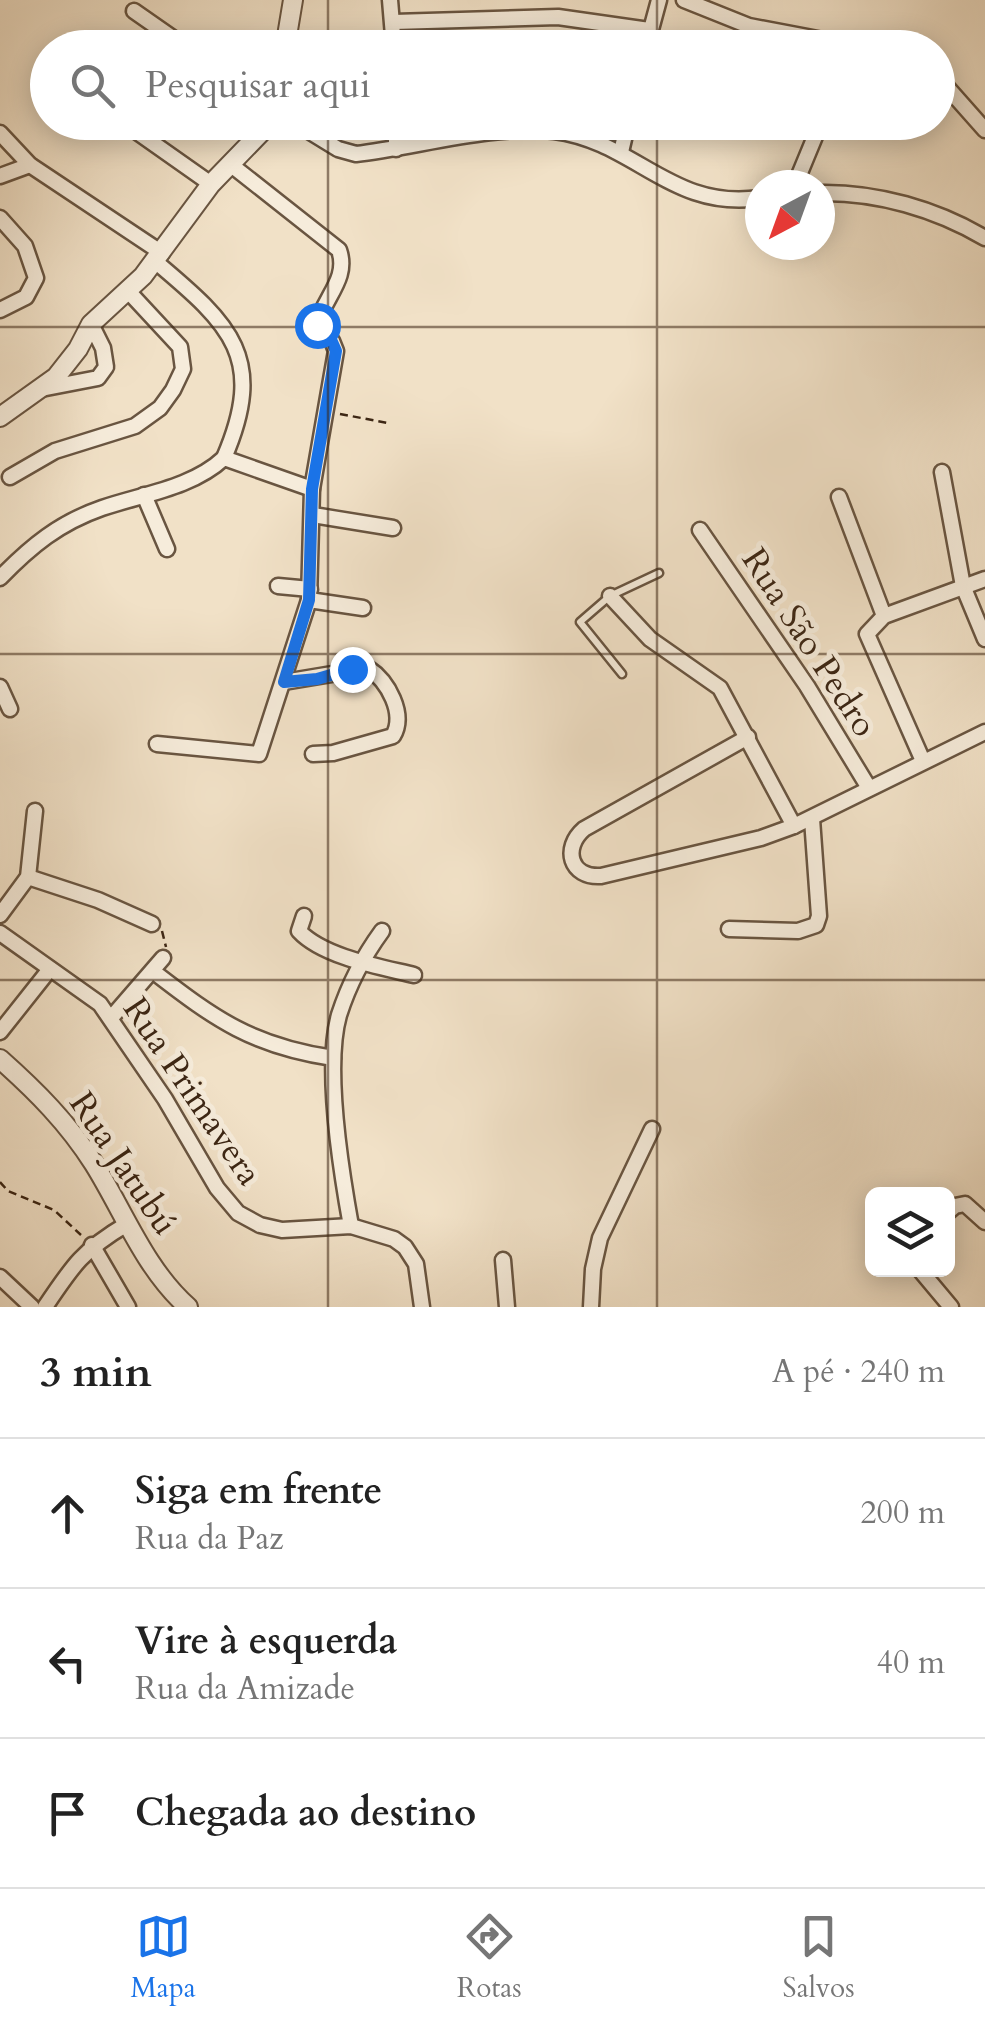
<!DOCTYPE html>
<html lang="pt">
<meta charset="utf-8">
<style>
:root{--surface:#fff;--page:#f6f6f6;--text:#222;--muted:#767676;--line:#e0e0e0;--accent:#1a73e8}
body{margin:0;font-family:Cardo,serif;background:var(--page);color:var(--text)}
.controls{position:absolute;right:30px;bottom:30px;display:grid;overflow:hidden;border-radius:15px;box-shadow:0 5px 25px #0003}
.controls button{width:90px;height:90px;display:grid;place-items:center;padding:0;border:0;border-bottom:2px solid var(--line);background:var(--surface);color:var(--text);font:50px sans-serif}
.compass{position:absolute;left:745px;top:170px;width:90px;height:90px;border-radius:50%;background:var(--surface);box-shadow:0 5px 25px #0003;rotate:221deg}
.stop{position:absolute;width:30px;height:30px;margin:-22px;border:8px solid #1a73e8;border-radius:50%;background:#fff}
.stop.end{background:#1a73e8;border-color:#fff;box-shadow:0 2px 10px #0008}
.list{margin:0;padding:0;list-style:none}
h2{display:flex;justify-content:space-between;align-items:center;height:130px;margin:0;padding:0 40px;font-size:42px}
h2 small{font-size:32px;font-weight:400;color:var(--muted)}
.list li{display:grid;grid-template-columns:65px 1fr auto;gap:30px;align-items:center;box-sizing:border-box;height:150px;padding:0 40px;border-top:2px solid var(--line)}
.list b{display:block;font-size:38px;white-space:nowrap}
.list p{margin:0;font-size:32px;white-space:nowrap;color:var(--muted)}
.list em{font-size:32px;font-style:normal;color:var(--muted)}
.icon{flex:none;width:55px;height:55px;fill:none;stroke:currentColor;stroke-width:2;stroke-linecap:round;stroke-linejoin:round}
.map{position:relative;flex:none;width:985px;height:1307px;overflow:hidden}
.search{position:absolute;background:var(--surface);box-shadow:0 5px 25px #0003;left:30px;right:30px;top:30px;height:110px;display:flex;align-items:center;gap:25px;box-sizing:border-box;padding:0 35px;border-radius:55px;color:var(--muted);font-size:38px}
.sheet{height:580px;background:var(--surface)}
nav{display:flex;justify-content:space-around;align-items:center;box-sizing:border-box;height:140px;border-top:2px solid var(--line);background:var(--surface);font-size:28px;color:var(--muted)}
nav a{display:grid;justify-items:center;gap:5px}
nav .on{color:var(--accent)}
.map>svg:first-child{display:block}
</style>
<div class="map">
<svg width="985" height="1307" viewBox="0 0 985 1307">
<rect width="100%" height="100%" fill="#f1e1c7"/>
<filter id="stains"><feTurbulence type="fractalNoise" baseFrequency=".002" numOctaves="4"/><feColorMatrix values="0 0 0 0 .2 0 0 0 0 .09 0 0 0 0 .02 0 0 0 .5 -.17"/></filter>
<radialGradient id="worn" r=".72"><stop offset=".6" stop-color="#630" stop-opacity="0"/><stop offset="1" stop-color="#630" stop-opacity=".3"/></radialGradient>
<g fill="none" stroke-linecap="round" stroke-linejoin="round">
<!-- service casing -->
<g stroke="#695541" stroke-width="11">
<polyline id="service" points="622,674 580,622 610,596 659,573"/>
</g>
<!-- minor casing -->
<g stroke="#695541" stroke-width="19">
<g id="minor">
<polyline points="390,0 394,48"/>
<polyline points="684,0 749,26 865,48"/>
<polyline points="134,11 187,48"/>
<polyline points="394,22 558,17 649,30"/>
<polyline points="646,48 659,0"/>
<polyline points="938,77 985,130"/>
<polyline points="123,122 211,184"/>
<path d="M294,122L338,149L356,154C417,147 495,124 554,131C635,141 671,211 760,198"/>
<polyline points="396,122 396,149"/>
<polyline points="0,133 30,165 162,253"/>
<polyline points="621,152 628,122"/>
<polyline points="0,176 30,165"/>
<polyline points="795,185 821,122"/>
<path d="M820,193C877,192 936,209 985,238"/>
<polyline points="0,218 25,246 36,278 26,297 0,310"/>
<path d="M156,262C231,325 267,358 224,458"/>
<polyline points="41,389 98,378 106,367 103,348 91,324"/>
<polyline points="942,472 963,586 985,639"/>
<polyline points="10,477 55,451 135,426 160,408 173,390 183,369 180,347 128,291"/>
<polyline points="144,495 167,549"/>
<polyline points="839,497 884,616"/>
<polyline points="313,515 393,528"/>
<polyline points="700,530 807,686 869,788"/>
<path d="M0,578C31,546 59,523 102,508C143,494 192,488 224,458L312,489"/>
<polyline points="278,586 310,589"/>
<polyline points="610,596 650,639 720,688 794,826"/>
<polyline points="309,600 363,608"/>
<path d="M284,682L368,668C388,681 406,714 393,736L333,753L313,754"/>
<polyline points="0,687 10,709"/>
<path d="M748,737L584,829C562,848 570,878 601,876L761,838L794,826L985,732"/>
<path d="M157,744L259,754L309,600L312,489L336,351L332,341L317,325C324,297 349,279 339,250L230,164"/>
<polyline points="923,761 867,634 884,616 985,579"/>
<polyline points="28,877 98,900 152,924"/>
<polyline points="0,915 28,877 35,811"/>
<path d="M304,916L299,931C323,957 381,967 414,975"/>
<polyline points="729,929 798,931 816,925 819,916 812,819"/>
<polyline points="0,933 100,1004 165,1099 217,1188 238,1213 260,1225 282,1230 351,1226 394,1239 405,1247 416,1264 422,1307"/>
<path d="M154,972C216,1020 253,1046 333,1058"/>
<polyline points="111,1018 163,958"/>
<polyline points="0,1032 50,969"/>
<polyline points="948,1212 955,1206 965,1204 985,1222"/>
<path d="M351,1226C341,1171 324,1068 339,1015C349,984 363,957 382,931"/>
<polyline points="92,1245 128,1307"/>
<polyline points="503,1260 507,1307"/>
<polyline points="920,1270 951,1307"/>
<polyline points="0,1277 32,1307"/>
<path d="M45,1307C73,1265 83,1250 127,1224"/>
<polyline points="591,1307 593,1269 600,1238 652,1129"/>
</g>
</g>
<!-- tertiary casing -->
<g stroke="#695541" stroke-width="22">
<g id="tertiary">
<polyline points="285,48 293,0"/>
<polyline points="0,417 56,377 78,349 91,324 143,276 211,184 271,122"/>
<path d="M0,1059C36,1091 68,1123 94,1164C124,1212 145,1269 188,1307"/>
</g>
</g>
<!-- path -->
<g stroke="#3c2614" stroke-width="2.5" stroke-dasharray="8 5" stroke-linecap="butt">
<polyline points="340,414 388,423"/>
<polyline points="162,931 166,947"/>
<polyline points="0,1182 8,1191 54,1210 81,1235"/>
</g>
<!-- service -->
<use href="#service" stroke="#f6ecdb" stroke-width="6"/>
<!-- minor -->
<use href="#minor" stroke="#f6ecdb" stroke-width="14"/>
<!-- tertiary -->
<use href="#tertiary" stroke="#f6ecdb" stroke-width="18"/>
</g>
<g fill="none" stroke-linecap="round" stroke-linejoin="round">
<!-- route -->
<polyline stroke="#1a73e8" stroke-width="12" points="317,325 332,342 336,351 312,489 309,600 284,682 317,679 352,669"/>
</g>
<!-- grid -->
<path fill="none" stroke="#3c2614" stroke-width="2.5" stroke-opacity="0.55" d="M328,0V48M657,0V48M328,122V1307M657,122V1307M0,327H985M0,654H985M0,980H985"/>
<g text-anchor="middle" stroke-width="10" stroke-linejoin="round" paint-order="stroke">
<!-- street labels -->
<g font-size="35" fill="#3c2614" stroke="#f6ecdb">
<text transform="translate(810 642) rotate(57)" y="12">Rua São Pedro</text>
<text transform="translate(193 1091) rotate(56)" y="12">Rua Primavera</text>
<text transform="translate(124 1163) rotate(56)" y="12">Rua Jatubú</text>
</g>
</g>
<rect width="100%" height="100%" filter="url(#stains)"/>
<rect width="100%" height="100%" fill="url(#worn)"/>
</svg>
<div class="controls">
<button><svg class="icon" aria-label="layers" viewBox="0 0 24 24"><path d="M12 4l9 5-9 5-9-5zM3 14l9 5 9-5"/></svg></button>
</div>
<svg class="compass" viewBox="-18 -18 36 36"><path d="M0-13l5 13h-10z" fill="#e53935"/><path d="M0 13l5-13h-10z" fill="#767676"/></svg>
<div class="stop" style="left:317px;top:325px"></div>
<div class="stop end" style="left:352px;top:669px"></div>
<div class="search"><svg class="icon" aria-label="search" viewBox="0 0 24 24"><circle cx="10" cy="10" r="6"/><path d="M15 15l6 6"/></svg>Pesquisar aqui</div>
</div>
<section class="sheet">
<h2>3 min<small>A pé · 240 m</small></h2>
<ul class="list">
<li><svg class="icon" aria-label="ahead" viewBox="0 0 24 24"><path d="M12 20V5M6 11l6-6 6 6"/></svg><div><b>Siga em frente</b><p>Rua da Paz</p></div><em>200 m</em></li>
<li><svg class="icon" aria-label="left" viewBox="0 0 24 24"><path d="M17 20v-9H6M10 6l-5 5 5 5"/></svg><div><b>Vire à esquerda</b><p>Rua da Amizade</p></div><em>40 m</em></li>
<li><svg class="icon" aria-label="arrive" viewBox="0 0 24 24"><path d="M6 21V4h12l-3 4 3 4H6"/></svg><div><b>Chegada ao destino</b></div></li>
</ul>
</section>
<nav>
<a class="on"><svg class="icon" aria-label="map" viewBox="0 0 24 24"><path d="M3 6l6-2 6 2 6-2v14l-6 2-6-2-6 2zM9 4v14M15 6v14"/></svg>Mapa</a>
<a><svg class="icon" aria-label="directions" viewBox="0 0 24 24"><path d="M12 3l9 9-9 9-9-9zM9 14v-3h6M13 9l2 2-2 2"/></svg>Rotas</a>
<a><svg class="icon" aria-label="saved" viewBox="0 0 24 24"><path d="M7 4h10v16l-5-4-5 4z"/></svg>Salvos</a>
</nav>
